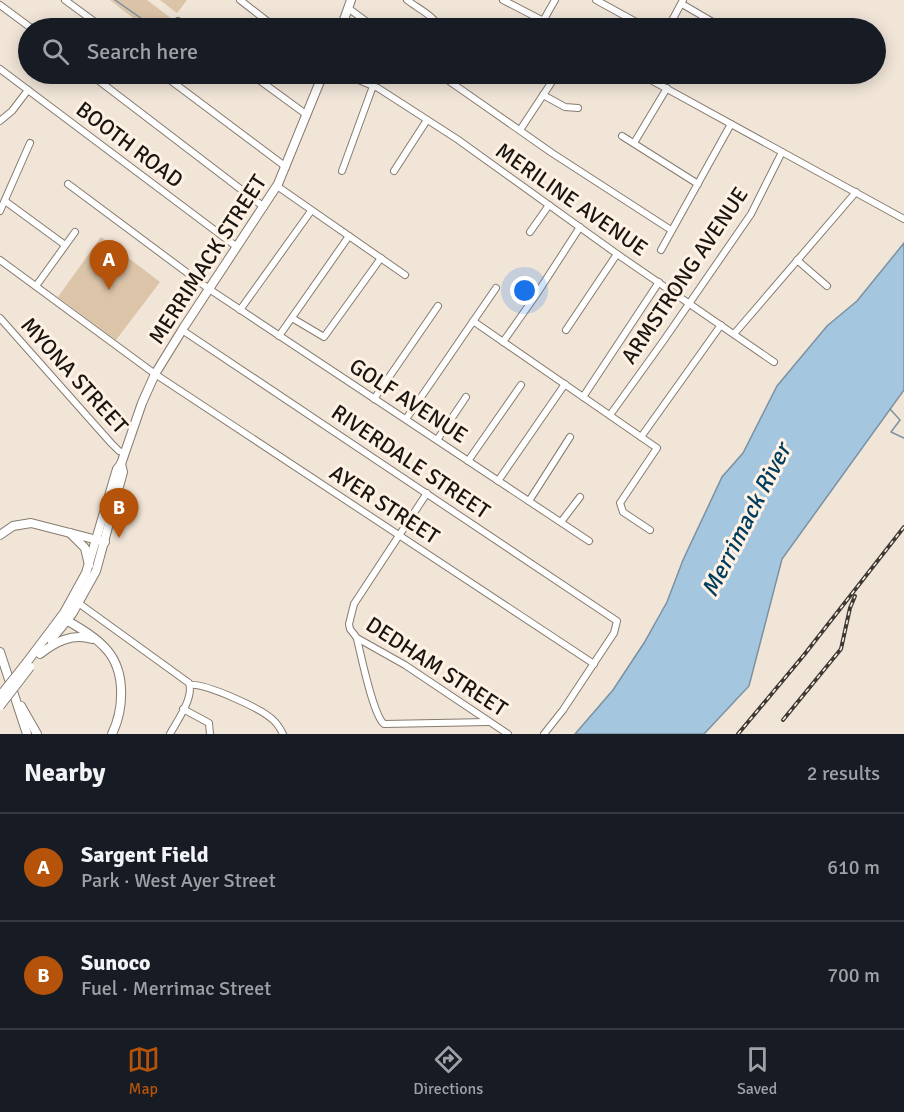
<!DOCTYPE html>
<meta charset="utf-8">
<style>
:root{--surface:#171b24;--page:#20242c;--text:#f1f3f6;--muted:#9ea1a6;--line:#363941;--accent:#b45309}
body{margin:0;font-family:Signika,sans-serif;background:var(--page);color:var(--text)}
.you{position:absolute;left:525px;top:291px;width:21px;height:21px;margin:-15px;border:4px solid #fff;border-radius:50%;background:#1a73e8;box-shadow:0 0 0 9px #1a73e833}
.badge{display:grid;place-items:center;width:39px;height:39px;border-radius:50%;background:var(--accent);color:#fff;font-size:20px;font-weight:700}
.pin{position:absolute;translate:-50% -50px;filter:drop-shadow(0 2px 3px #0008)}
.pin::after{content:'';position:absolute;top:32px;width:21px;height:18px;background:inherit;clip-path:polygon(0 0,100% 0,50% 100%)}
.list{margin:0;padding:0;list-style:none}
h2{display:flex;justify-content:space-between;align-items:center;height:78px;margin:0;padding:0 24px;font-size:26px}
h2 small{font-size:20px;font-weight:400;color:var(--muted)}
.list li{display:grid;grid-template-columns:39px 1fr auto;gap:18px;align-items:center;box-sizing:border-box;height:108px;padding:0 24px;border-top:2px solid var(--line)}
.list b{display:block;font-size:22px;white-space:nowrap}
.list p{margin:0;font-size:20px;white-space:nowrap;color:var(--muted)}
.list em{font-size:20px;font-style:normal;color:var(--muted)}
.icon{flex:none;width:33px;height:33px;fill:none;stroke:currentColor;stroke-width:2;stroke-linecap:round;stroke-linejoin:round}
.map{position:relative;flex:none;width:904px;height:734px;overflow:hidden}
.search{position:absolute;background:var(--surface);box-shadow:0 3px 15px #0003;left:18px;right:18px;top:18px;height:66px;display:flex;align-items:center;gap:15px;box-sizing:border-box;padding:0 21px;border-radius:33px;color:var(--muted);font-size:22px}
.sheet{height:294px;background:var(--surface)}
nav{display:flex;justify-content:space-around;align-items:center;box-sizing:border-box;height:84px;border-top:2px solid var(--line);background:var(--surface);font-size:16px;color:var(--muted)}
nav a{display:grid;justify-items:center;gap:3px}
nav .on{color:var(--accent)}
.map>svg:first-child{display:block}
</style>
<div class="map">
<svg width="904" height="734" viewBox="0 0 904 734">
<rect width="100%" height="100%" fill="#f1e5d8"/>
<!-- green -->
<g fill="#dcc4a9">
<polygon points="110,0 147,0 176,22 171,28 146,28"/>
<polygon points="160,0 187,0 177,13"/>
<polygon points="101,237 160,282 116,340 58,297"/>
</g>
<!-- water -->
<polygon fill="#a5c6df" stroke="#7b91a1" stroke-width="1.5" points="904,243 904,390 782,559 749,686 704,734 575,734 613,690 644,643 667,602 683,560 722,477 743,453 777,386 827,326 857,301"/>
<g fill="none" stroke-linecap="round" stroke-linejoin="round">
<!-- stream -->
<g stroke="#7b91a1" stroke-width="1.5">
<polyline points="115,0 155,28"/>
<polyline points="890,409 900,420 891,432 904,438"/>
</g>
<!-- minor casing -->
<g stroke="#867b6f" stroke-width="8">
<g id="minor">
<polyline points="65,0 103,28"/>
<polyline points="240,0 276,28"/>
<path d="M407,0C417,8 435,16 439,28"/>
<polyline points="503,0 557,28"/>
<polyline points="596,0 647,28"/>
<polyline points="682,4 723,28"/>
<polyline points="0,5 31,28"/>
<polyline points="348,8 375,28"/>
<polyline points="178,21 189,28"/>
<polyline points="543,21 555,0"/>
<polyline points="668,28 683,0"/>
<polyline points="0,69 237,247"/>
<polyline points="90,74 264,207"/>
<polyline points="162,74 286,167"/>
<polyline points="251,74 307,115"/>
<polyline points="344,74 378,88 457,139 617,254 774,362"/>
<polyline points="439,74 552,153 671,230"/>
<polyline points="640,74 904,219"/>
<polyline points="543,95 565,107 578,108"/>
<polyline points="0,121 12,111 28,90"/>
<polyline points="520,130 557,74"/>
<polyline points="622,136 698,184"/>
<polyline points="634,143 667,88"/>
<polyline points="342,171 373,86"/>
<polyline points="394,171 427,120"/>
<polyline points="68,184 209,289 589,541"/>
<polyline points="277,186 405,275"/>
<polyline points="5,201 65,245"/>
<polyline points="0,211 30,143"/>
<polyline points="530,232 549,205"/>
<polyline points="661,250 731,124"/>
<polyline points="0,260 155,374 594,664"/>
<polyline points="797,260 827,286"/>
<polyline points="36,286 75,232"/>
<polyline points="240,310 311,211"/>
<polyline points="0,318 111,443 119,451 125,453"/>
<polyline points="292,318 324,337 381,258"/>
<polyline points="473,321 657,448 620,503 623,512 650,530"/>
<polyline points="182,330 617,621 614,633 563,710 544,734"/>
<polyline points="566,330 617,254"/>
<polyline points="734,334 856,192"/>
<polyline points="279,336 349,236"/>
<polyline points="503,342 536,295 580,227"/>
<polyline points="583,397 659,282"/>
<polyline points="374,399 438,306"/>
<polyline points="610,415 664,340 751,214 782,152"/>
<polyline points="406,419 496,288"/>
<polyline points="641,437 721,325"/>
<polyline points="437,440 466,397"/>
<polyline points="468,461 521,385"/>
<polyline points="498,481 565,384"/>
<polyline points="427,493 354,604 349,624 350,629 357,638 405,665 508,734"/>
<polyline points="529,501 570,437"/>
<polyline points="561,522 580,497"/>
<path d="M77,602L189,683C194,698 177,721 170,734"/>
<path d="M357,639C361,655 373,715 384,724L488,722"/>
<path d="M190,685C205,683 260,708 272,719C277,723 280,728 283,734"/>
<polyline points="183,709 209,723 210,734"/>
</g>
</g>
<!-- major casing -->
<g stroke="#867b6f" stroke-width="10">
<g id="major">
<polyline points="341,28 351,0"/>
<polyline points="51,640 72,614 96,571 123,472 121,464"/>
<polyline points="27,662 64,613 86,573 117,469 121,464 142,403 155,374 184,327 278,184 323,74"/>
</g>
</g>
<!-- highway casing -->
<g stroke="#867b6f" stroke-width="10">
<g id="highway">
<polyline points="70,533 85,548 89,565"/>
<polyline points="0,535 13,526 31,523 105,542"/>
<path d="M61,617C76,626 95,636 107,650C126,672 124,709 112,734"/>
<polyline points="0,652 27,734"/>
<path d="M40,654C55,642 72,633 92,639"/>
<polyline points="21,706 37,734"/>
</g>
</g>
<!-- minor -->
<use href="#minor" stroke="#fff" stroke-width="6"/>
<!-- major -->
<use href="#major" stroke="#fff" stroke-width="8"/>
<!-- highway -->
<use href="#highway" stroke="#fff" stroke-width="8"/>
<!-- rail casing -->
<g stroke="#3e3933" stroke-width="4">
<g id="rail">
<polyline points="783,720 841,649 850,608 855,596"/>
<polyline points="738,734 804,655 904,527"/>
</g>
</g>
<!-- rail -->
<use href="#rail" stroke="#fff2e5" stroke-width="1.5" stroke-dasharray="4.5" stroke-linecap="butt"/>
<!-- major-bridge casing -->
<g stroke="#867b6f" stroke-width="10" stroke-linecap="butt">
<g id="major-bridge">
<polyline points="0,696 27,662"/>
<polyline points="0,706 30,667"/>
</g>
</g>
<!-- major-bridge -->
<use href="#major-bridge" stroke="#fff" stroke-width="8"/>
</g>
<g text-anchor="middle" stroke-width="6" stroke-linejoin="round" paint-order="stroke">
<!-- street labels -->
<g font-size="22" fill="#191510" stroke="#fff2e5">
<text transform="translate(130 144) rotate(37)" y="8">BOOTH ROAD</text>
<text transform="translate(572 199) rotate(35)" y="8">MERILINE AVENUE</text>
<text transform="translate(207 259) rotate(-57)" y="8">MERRIMACK STREET</text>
<text transform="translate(684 275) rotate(-56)" y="8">ARMSTRONG AVENUE</text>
<text transform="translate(75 375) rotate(48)" y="8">MYONA STREET</text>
<text transform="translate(409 400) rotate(33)" y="8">GOLF AVENUE</text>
<text transform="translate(411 461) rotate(34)" y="8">RIVERDALE STREET</text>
<text transform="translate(385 504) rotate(33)" y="8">AYER STREET</text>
<text transform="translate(437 666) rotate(33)" y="8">DEDHAM STREET</text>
</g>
<!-- water labels -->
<g font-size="24" font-style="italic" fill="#003c5d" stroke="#fff2e5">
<text transform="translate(746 520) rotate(-63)" y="8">Merrimack River</text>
</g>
</g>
</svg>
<div class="you"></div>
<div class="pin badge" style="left:109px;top:290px">A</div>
<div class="pin badge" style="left:119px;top:538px">B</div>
<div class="search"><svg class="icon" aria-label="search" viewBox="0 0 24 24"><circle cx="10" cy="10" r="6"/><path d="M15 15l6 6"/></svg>Search here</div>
</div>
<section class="sheet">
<h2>Nearby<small>2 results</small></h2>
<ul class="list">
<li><span class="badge">A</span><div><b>Sargent Field</b><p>Park · West Ayer Street</p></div><em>610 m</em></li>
<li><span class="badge">B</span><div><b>Sunoco</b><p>Fuel · Merrimac Street</p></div><em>700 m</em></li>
</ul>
</section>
<nav>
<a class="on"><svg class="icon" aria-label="map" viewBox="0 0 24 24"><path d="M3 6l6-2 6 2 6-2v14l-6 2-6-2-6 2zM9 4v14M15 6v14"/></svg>Map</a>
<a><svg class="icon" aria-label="directions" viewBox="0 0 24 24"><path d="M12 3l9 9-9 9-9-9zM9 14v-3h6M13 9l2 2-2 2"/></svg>Directions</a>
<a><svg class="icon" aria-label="saved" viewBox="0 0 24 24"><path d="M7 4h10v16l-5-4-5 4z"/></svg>Saved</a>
</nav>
